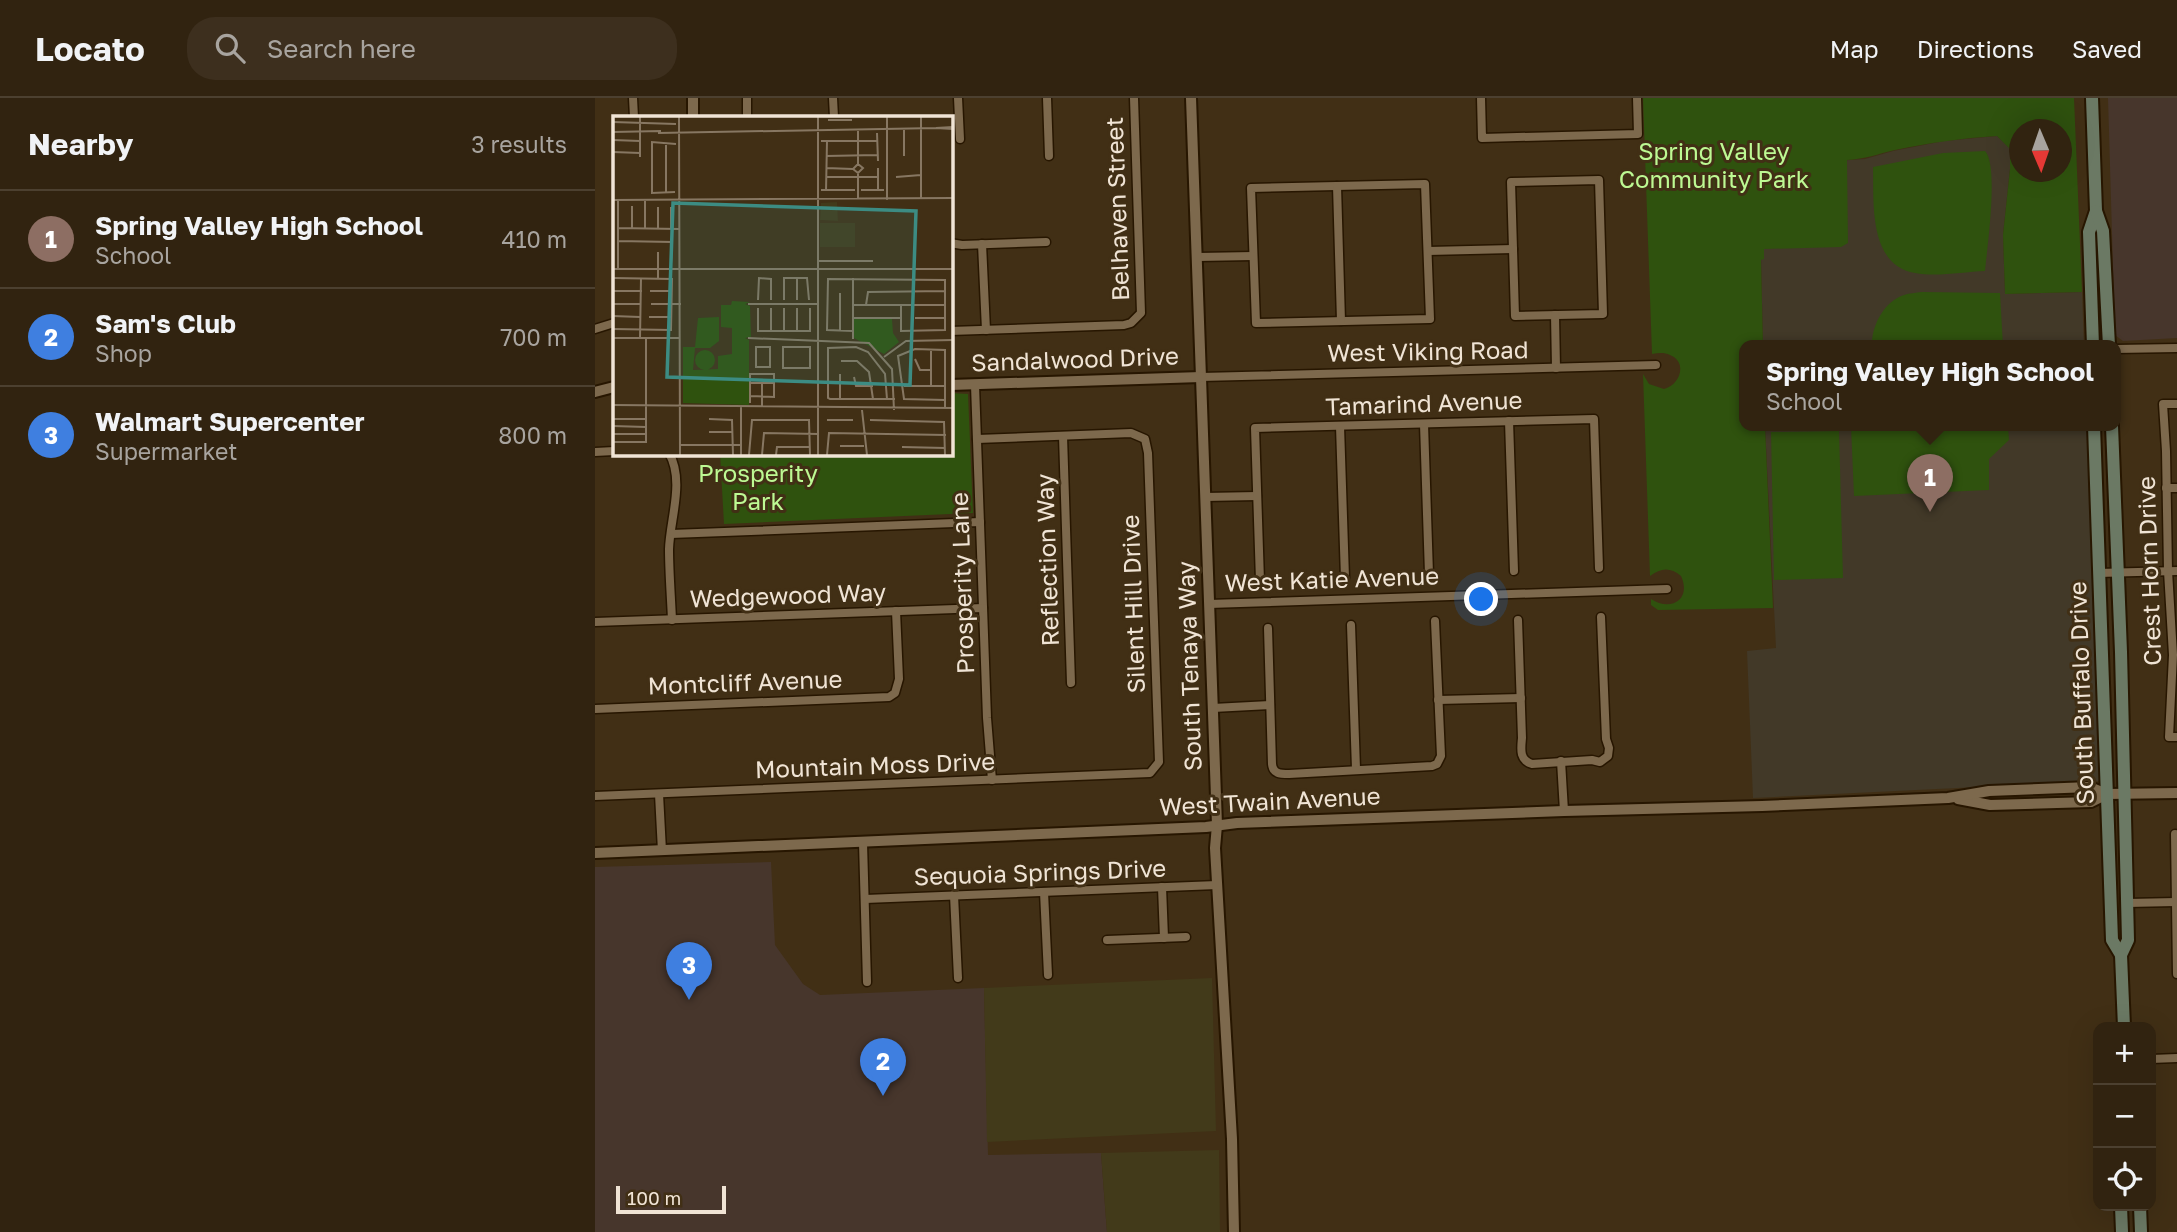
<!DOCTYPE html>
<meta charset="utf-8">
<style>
:root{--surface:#312310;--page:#3d2f1e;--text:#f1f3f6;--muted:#a8a49f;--line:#4c4030;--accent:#1a73e8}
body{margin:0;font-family:"Golos Text",sans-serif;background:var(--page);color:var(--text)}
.controls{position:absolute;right:21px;bottom:21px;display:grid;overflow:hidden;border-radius:14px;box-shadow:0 7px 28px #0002}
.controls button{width:63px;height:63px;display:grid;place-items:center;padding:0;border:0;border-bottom:2px solid var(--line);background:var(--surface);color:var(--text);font:35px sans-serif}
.compass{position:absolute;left:1414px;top:21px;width:63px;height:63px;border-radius:50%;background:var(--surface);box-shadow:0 7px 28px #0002;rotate:178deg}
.scale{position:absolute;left:21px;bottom:18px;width:110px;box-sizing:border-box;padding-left:7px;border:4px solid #f0e4d5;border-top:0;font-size:19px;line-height:24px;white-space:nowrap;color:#f0e4d5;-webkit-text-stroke:5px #412f15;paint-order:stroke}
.you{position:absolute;left:887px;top:502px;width:24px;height:24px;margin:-18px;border:5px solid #fff;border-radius:50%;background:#1a73e8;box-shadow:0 0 0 10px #1a73e833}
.badge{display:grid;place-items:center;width:46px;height:46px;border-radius:50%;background:var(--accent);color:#fff;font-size:23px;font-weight:700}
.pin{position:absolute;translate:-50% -58px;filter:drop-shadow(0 2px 4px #0008)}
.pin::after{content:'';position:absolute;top:37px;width:24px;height:21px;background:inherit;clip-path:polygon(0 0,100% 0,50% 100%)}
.popup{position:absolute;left:1144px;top:242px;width:382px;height:91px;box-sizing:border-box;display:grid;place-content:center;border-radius:14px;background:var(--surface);filter:drop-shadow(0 2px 5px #0005);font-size:23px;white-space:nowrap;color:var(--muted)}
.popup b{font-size:26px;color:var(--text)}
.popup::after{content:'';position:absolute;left:50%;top:100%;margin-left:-14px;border:14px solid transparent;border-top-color:var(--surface)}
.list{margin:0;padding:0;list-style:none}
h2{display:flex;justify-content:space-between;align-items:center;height:91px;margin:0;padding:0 28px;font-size:30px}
h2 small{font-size:23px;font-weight:400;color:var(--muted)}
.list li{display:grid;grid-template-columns:46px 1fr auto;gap:21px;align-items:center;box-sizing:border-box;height:98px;padding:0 28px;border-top:2px solid var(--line)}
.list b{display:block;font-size:26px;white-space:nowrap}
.list p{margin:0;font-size:23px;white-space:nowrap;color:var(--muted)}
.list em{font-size:23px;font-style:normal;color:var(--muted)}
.icon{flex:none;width:38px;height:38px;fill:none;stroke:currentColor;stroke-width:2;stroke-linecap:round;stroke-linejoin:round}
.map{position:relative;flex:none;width:1582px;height:1134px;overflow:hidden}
header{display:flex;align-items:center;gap:42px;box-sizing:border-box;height:98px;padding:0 35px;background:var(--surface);border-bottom:2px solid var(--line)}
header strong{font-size:33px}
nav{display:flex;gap:38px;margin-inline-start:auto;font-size:24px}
.search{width:490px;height:63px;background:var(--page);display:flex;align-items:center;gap:18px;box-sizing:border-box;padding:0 24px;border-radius:28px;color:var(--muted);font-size:26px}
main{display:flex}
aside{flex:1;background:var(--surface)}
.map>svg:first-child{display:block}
</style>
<header>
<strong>Locato</strong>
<div class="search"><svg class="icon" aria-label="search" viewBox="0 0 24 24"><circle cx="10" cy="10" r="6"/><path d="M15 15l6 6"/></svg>Search here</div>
<nav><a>Map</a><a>Directions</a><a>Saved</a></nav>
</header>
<main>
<aside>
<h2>Nearby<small>3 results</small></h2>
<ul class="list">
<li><span class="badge" style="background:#8d6e63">1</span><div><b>Spring Valley High School</b><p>School</p></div><em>410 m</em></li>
<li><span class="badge" style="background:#3f7fe0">2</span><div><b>Sam's Club</b><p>Shop</p></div><em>700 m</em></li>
<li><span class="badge" style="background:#3f7fe0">3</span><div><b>Walmart Supercenter</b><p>Supermarket</p></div><em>800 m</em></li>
</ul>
</aside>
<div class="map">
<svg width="1582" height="1134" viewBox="0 0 1582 1134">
<rect width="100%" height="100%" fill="#412f15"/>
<!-- commercial -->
<g fill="#47362c">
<polygon points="1513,0 1582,0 1582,240 1528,243 1520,237"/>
<polygon points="176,764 180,847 208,886 225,897 389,890 393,1057 506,1055 512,1134 0,1134 0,769"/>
</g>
<!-- education -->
<g fill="#423928">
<polygon points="1402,38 1415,50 1415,71 1408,137 1410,196 1487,194 1489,248 1168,248 1166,161 1169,161 1169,135 1239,63 1270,61 1298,53 1349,43"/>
<polygon points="1170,328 1492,328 1506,683 1158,700 1152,553 1181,550"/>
</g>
<!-- green -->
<g fill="#2f520e" fill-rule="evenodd">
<path d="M1048,0H1479L1487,194L1410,196L1408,137L1415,71V51L1402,38C1368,40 1333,45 1300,52C1283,56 1270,61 1252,62L1253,145L1246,149L1169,151V161L1166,162L1168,248H1150V328H1170L1178,510L1063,512L1056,507V501C1075,514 1097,502 1086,478C1075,469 1066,470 1055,478L1048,276L1054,286L1069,291C1085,287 1093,264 1075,257C1069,254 1063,255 1057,256ZM1424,32H1466V74H1424Z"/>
<path d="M1390,53C1404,67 1392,151 1390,173C1368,174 1342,179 1320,175C1273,167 1279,104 1278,69L1348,55Z"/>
<path d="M1327,194L1405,195L1408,248H1251V245L1277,244C1278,225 1290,203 1309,197C1314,195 1321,195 1327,194Z"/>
<polygon points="355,295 373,296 378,415 129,426 125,355 355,355"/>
<polygon points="1256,328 1413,328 1414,342 1394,361 1394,392 1259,398"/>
<polygon points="1244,333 1248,480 1179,482 1176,334"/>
</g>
<!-- sand -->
<g fill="#423a1a">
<polygon points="617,880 621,1033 392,1044 389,890"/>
<polygon points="624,1052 625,1134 512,1134 506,1055"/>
</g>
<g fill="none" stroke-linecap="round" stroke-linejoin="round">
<!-- minor casing -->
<g stroke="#271600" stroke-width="11">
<g id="minor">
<polyline points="38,0 39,19"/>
<polyline points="152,0 152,19"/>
<polyline points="238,0 239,19"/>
<polyline points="363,0 365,41"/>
<polyline points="452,0 454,58"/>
<polyline points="886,0 887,40 1043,36 1042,0"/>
<polygon points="1004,82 1008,216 920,218 916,84"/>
<polygon points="830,86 835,221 661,225 656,90"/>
<polyline points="742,88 746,223"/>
<polyline points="355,145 367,147 451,144"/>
<polyline points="387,146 391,232"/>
<polyline points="833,153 918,151"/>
<polyline points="603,159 658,158"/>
<polyline points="960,217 961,270"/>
<polyline points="0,231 19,225"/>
<polyline points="355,233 529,227 536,225 546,215 539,0"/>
<polyline points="1520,251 1582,250"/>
<polyline points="606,279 1061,267"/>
<polyline points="380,287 392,620 397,682"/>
<polyline points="1582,306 1568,306 1571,353 1573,473 1578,557 1574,639 1582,639"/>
<polyline points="914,323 919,473"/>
<polyline points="829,326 834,476"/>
<polyline points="745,328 750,480"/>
<polyline points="468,338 476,585"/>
<polyline points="0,354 19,353"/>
<path d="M74,355C90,383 75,421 74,451C74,474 76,498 77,522"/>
<polyline points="1571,390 1582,390"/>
<polyline points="610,399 662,398"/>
<polyline points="76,436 385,424"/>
<polyline points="1503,475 1582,473"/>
<polyline points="665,483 660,330 999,321 1004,470"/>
<polyline points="614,506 1072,491"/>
<path d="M923,522L927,640C926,651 924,662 937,666L997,662L1005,664L1013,658L1014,650L1011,641L1006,519"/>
<polyline points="0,524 388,510"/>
<polyline points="756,527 761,671"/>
<path d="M673,530L677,666C678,676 685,676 694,676L837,668L842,666L846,658L840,523"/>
<polyline points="843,602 926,600"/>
<polyline points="618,610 675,607"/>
<polyline points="0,611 294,599 300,595 304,581 301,513"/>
<polyline points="966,663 969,713"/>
<polyline points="64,696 67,753"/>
<polyline points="0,698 555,675 564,664 553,355 550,341 536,335 382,341"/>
<polyline points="1580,736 1582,876"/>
<polyline points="268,745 272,884"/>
<polyline points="567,789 569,840"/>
<polyline points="449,794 453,877"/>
<polyline points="359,797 363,880"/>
<polyline points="270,801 622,787"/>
<polyline points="1532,805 1581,804"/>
<polyline points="512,842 591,839"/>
<polyline points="1556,961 1582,960"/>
</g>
</g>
<!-- tertiary casing -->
<g stroke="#271600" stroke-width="14">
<g id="tertiary">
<polyline points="98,0 98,19"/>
<polyline points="596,0 622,727 620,750 637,1041 639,1134"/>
<polyline points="355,287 606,279"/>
<polyline points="0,294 19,289"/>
<polyline points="1363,701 1395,707 1496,704 1512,696"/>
<polyline points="0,755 611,729 642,725 969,713 1167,708 1353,700 1394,693 1495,689 1512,696 1582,695"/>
</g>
</g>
<!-- secondary casing -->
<g stroke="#271600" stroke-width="16">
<g id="secondary">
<polyline points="1497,0 1501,113 1494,134 1498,248"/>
<polyline points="1501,113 1508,133 1514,248"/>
<polyline points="1499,328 1517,842 1526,857"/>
<polyline points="1517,328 1526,554 1533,842 1526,857 1529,929"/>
<polyline points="1526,1108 1527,1134"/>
<polyline points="1545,1108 1546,1134"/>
</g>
</g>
<!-- minor -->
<use href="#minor" stroke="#7d694d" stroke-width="8"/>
<!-- tertiary -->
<use href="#tertiary" stroke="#7d694d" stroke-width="10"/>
<!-- secondary -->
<use href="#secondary" stroke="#6b7964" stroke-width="12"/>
</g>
<g text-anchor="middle" stroke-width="6" stroke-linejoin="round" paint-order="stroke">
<!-- park labels -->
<g font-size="24" fill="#bdf993" stroke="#412f15">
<text x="1119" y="62">Spring Valley<tspan x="1119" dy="28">Community Park</tspan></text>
<text x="163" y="384">Prosperity<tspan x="163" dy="28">Park</tspan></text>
</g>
<!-- street labels -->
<g font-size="24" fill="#f0e4d5" stroke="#412f15">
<text transform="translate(523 111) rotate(-92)" y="8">Belhaven Street</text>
<text transform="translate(833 254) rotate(-1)" y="8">West Viking Road</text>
<text transform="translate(480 262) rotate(-2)" y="8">Sandalwood Drive</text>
<text transform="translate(829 306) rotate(-2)" y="8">Tamarind Avenue</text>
<text transform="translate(453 462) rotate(-92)" y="8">Reflection Way</text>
<text transform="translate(1555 473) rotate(-92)" y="8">Crest Horn Drive</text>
<text transform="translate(737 482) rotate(-2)" y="8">West Katie Avenue</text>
<text transform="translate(368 485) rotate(-92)" y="8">Prosperity Lane</text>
<text transform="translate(193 498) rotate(-2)" y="8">Wedgewood Way</text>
<text transform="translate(539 506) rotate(-92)" y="8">Silent Hill Drive</text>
<text transform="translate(595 568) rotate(-92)" y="8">South Tenaya Way</text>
<text transform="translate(150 585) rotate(-2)" y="8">Montcliff Avenue</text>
<text transform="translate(1487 595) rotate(-92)" y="8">South Buffalo Drive</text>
<text transform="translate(280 668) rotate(-2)" y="8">Mountain Moss Drive</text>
<text transform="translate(675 704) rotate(-3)" y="8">West Twain Avenue</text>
<text transform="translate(445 775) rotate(-2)" y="8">Sequoia Springs Drive</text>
</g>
</g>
<!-- overview -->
<g transform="translate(18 18)">
<rect width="340" height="340" fill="#412f15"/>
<path d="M119,185L137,186L132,188L137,190L138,221L132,222L136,224V289L70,287V231H82L85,202L106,201V225L97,232H82L80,254L105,253V240L119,238V212L108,211V189H118ZM241,203H279L280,217L286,226L271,238L241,222ZM82 244a10 10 0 1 1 20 0a10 10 0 1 1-20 0Z" fill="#2f520e"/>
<path d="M224,86L225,105L207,104L208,87ZM207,107H242V131H207Z" fill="#423a1a"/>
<path fill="none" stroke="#877762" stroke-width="2" d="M27,1V41M66,1L67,339M205,1V339M274,1V84M308,1V82M215,4H239M0,6L63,8M340,11L323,12L340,13M291,13V40M245,15V48L250,52L245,57L240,53L245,48M0,16L48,15M45,17L323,12M264,17L265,45M0,24L27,25M208,25H264M0,36L27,37M213,40L264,39M213,52L240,53M265,52V74M213,61H265M283,61L308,59M208,74H242M248,74H271M213,75L214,25M62,76L39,77V26L63,28M53,77V27M245,83V58M0,84L340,82M5,112L66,113M19,112V90M32,113V85M45,113V91M58,113V91M5,125L59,126L58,148M45,136V162M206,145H260M0,153H340M5,153V84M240,162V223M1,175H29M37,175H58M145,184L146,162L158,163V184M171,184V162H194L196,184M184,184V162M0,188H28M38,188H68M135,188H205M240,189H332M253,189L255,176L332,175M145,192V215H197V192M0,200L27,201M36,201H58M240,202H288M302,202H332M0,213L58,214L59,163L0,162M227,214V177M158,215V192M171,215V192M184,215V192M240,215L214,214L215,163L332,164V214L288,215V189M0,222H67M27,222L28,162M135,222L256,227L279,253L281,294M143,231H157V251H143ZM170,231H197V252H170ZM318,233V270M271,241L293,225L340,224M302,243L307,254H318M228,245H244L256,256L260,283M227,258V283M241,261L243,270H260M137,267H161M291,270H332M137,280L161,281V258H137V287M274,283L272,258L255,236L243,231L215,232V282L217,283H282M332,284L291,283L285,240L302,233L332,234V291M0,289L340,292M149,291V267M249,294L254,339M0,303H33M96,303L119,304L120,339M214,304H240M257,304L331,306L332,339M0,310L33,311M96,316H120M0,318H33M0,326H33V222M67,329H128M227,330H251M289,331L332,332M128,339V291M136,339L139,304H196L197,339M149,339L151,317L206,318M163,339L164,331H197M214,339L216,317L333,319"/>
<path fill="#3c8c83" fill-opacity="0.15" stroke="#3c8c83" stroke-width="3.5" d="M60,87L303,95L297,269L54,261Z"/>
<rect width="340" height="340" fill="none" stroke="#f0e4d5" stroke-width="3.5"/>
</g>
</svg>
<div class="controls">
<button>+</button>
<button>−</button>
<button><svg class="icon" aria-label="locate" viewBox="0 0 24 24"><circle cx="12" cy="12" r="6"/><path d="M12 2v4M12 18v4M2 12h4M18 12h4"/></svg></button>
</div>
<svg class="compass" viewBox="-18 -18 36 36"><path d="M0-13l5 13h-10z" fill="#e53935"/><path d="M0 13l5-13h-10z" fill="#a8a49f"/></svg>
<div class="scale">100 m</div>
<div class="you"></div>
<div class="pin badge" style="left:1335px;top:414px;background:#8d6e63">1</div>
<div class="popup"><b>Spring Valley High School</b>School</div>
<div class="pin badge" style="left:288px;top:998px;background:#3f7fe0">2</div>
<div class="pin badge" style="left:94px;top:902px;background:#3f7fe0">3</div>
</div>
</main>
